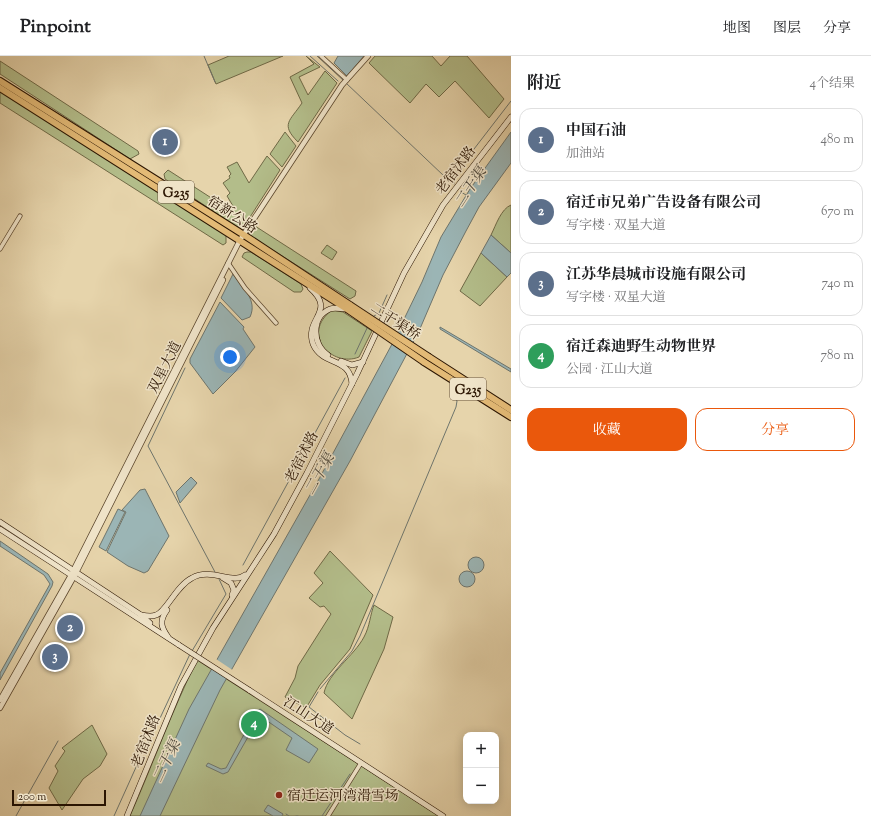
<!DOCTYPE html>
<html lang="zh">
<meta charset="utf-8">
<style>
:root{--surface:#fff;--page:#f6f6f6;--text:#202124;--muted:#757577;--line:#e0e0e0;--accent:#ea580c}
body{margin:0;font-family:"Sorts Mill Goudy","Noto Serif SC",serif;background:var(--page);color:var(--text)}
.controls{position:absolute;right:12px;bottom:12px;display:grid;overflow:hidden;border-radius:8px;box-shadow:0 2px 10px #0003}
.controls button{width:36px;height:36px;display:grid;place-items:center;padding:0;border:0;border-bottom:1px solid var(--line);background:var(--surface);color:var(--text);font:20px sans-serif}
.scale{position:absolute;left:12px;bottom:10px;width:94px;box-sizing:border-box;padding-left:4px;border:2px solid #2b1502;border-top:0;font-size:11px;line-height:14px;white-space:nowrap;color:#2b1502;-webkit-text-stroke:3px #efe3c8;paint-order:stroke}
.you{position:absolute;left:230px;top:301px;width:14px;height:14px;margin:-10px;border:3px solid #fff;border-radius:50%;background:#1a73e8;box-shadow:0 0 0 6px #1a73e833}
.badge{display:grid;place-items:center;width:26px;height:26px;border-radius:50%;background:var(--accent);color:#fff;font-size:13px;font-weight:700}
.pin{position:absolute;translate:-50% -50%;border:2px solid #fff;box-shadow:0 1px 4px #0006}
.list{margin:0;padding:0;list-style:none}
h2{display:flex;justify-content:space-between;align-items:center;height:52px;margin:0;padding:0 16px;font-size:17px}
h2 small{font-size:13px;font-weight:400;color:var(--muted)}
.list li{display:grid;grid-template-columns:26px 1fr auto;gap:12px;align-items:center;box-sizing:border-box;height:64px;margin:0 8px 8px;padding:0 8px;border:1px solid var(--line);border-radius:12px}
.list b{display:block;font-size:15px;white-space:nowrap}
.list p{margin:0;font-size:13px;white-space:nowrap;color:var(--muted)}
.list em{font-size:13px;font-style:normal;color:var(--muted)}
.actions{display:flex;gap:8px;padding:12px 16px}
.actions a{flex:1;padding:9px 0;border:1px solid var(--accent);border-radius:12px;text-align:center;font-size:14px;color:var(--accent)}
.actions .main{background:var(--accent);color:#fff}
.map{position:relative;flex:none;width:511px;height:760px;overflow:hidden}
header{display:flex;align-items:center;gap:24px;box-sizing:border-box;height:56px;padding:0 20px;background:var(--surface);border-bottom:1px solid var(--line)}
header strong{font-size:19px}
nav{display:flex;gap:22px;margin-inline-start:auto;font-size:14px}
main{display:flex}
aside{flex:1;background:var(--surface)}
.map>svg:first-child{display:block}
</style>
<header>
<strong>Pinpoint</strong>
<nav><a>地图</a><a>图层</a><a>分享</a></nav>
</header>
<main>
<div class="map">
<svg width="511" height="760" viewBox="0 0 511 760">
<rect width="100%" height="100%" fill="#e6d4ab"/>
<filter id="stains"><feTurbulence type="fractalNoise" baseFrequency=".005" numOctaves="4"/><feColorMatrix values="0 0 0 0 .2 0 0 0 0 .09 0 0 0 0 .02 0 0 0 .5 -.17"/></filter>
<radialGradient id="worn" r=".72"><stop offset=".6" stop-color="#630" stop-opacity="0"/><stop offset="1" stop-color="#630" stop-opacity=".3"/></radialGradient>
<!-- green -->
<g fill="#b3bd8a" stroke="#6f6946">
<polygon points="229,0 283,0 216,28 208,9"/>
<path d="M306,0L320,11L299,21L308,39L325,15L337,27L298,86C280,68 290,65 302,47L290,21L314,8Z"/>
<polygon points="375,0 432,0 441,10 450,0 467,0 504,43 489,62 455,25 439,41 426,28 410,47 369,7"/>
<polygon points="0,5 138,95 139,98 130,103 0,18"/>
<polygon points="0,35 226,179 226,187 223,189 0,47"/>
<polygon points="285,76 296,90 282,111 270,98"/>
<polygon points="267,100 280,114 245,169 237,171 165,123 164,118 168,114 230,154 233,150 227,140 230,137 223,127 230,122 229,120 231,118 227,111 237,106 249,127"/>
<path d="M511,149V197L491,179C496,169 501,153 511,149Z"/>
<polygon points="255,170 356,235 355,240 350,243 249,179 253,171"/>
<polygon points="327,189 337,196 332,204 321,197"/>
<polygon points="247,196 251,196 301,228 303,233 301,236 294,236 242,201 244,197"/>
<polygon points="481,197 507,221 480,250 460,235"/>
<path d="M332,254L343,256L372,275L359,301C332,312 300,278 332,254Z"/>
<polygon points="330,495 373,539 350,593 320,629 306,652 285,641 295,622 298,610 331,558 324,550 320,551 309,542 323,527 314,517"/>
<path d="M374,549L393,561L384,593L352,663L324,637C328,617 354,600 364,581C370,570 370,559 374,549Z"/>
<path d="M197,604L439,760H130C153,708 172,655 197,604Z"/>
<polygon points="92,669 107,698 100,710 83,723 62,754 49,732 58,715 55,710 65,695 62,692"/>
</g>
<!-- water -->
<g fill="#9bb5b5" stroke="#6e756d">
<polygon points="338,0 364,0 347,20 334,7"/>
<polygon points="511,76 511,107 479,151 466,175 443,219 419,275 350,405 220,634 160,760 140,760 189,653 319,423 391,290 422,226 441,181 470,133"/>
<polygon points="491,179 511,197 511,217 507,221 481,197"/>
<path d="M233,218C242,231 258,244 250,261L242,264L221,242Z"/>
<polygon points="220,246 244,271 243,273 255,291 235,316 213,338 190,307 190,303"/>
<polygon points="440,271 511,313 511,316 440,273"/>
<polygon points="191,421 197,427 180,447 176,436"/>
<polygon points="145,433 169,480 148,515 144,517 128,510 107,496 126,456 122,454 140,434"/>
<polygon points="118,453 125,456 106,495 99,491"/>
<polygon points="0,485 48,518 53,526 52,530 0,624 0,617 50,528 44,519 0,490"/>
<circle cx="476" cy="509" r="8"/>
<circle cx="467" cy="523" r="8"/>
<polygon points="260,653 318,693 309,707 286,694 292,682 260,660 228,716 223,718 206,710 208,707 221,713 226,712 256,656"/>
<polygon points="268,749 283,758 282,760 273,760 264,755"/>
</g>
<!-- pier -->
<polygon fill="#e6d4ab" points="216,603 234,615 229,623 211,611"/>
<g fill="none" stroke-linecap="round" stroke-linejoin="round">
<!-- stream -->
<g stroke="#6e756d" stroke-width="1">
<polyline points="204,0 215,26"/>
<polyline points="310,0 338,25"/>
<polyline points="317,0 344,25"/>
<polyline points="346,27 444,120"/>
<polyline points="454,128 454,119 511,45"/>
<polyline points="461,136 466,139"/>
<polyline points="374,260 379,257 387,239"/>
<polyline points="355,298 368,270"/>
<polyline points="185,312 148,390 215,516"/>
<polyline points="243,509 345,322"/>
<polyline points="192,595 226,538 219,523"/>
<polyline points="320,633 352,595 360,580 456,351 457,345 452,335"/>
<polyline points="318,636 309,651 345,679 360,688"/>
<polyline points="147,690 190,598"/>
<polyline points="286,758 289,760"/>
<polyline points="16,760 58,685"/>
<polyline points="114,760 137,709"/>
<polyline points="296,760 298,760"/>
<polyline points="322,760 350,718"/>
</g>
<!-- minor casing -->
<g stroke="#5a452c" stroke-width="5">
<g id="minor">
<polyline points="321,0 347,24"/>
<polyline points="0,193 20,160"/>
<polyline points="228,207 245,232 276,267"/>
<polyline points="328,760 361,707"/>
</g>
</g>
<!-- tertiary casing -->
<g stroke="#5a452c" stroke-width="6">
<g id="tertiary">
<polyline points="0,644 71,519 240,184 342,29 368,0"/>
<polyline points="0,652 76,517 223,224"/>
</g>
</g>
<!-- secondary casing -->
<g stroke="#2b1502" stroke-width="6">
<g id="secondary">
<path d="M310,232C337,256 304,262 313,288C323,311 350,300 352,328"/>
<path d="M328,299C312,289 311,261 330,253C335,251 341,253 346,253"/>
<polyline points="341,305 352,309 363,306"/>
<polyline points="0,466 141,559 150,567"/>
<polyline points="0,473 179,589"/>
<polyline points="223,522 231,527 234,534 232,539"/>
<path d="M167,554C159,565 161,571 168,581"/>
<path d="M141,559C146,560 152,561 156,559C166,556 176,530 192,522C211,511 233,529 245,519"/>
<polyline points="249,634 443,760"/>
<polyline points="127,760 181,630 213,572 274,478 307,417 357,318 404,217 443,149 511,61"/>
</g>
</g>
<!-- trunk casing -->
<g stroke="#2b1502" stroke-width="8">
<g id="trunk">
<polyline points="0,25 244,179 350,249"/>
<polyline points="0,32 347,253"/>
<polyline points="429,301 511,354"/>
<polyline points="424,306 511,361"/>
</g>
</g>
<!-- minor -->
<use href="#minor" stroke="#efe3c8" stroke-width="3.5"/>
<!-- tertiary -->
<use href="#tertiary" stroke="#efe3c8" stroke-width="4.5"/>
<!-- secondary -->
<use href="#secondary" stroke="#efe3c8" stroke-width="5"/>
<!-- trunk -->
<use href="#trunk" stroke="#e3ba76" stroke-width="6"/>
<!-- secondary-bridge casing -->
<g stroke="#2b1502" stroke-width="6" stroke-linecap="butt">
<polyline id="secondary-bridge" points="179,589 249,634"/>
</g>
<!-- trunk-bridge casing -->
<g stroke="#2b1502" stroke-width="8" stroke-linecap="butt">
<g id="trunk-bridge">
<polyline points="350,249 429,301"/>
<polyline points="347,253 424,306"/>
</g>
</g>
<!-- secondary-bridge -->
<use href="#secondary-bridge" stroke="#efe3c8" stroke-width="5"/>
<!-- trunk-bridge -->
<use href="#trunk-bridge" stroke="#e3ba76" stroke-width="6"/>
</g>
<!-- markers -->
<circle fill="#8f2418" stroke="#efe3c8" stroke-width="1.5" cx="279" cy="739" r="4"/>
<g text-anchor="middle" stroke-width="3" stroke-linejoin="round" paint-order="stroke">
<!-- shield labels -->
<g fill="#efe3c8" stroke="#66533d" stroke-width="1">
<rect x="158" y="125" width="36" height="22" rx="3"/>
<rect x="450" y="322" width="36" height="22" rx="3"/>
</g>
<g font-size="13" font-weight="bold" fill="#2b1502">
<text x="176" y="141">G235</text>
<text x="468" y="338">G235</text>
</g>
<!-- street labels -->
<g font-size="14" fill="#2b1502" stroke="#efe3c8">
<text transform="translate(455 114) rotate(-53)" y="5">老宿沭路</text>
<text transform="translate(233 158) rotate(33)" y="5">宿新公路</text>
<text transform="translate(396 265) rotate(33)" y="5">二干渠桥</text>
<text transform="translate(164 311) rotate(-63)" y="5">双星大道</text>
<text transform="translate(301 401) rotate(-63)" y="5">老宿沭路</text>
<text transform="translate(309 659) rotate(33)" y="5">江山大道</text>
<text transform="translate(145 685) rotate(-69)" y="5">老宿沭路</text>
</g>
<!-- poi labels -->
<g font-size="14" fill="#2b1502" stroke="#efe3c8" text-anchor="start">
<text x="287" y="744">宿迁运河湾滑雪场</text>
</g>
<!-- water labels -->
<g font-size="15" font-style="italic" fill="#524d41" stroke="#efe3c8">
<text transform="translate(470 131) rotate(-57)" y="5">二干渠</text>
<text transform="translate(319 418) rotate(-61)" y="5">二干渠</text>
<text transform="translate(166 705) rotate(-65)" y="5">二干渠</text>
</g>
</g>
<rect width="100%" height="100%" filter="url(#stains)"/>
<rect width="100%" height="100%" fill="url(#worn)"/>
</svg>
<div class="controls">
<button>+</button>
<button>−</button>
</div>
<div class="scale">200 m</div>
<div class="you"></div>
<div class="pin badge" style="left:165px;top:86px;background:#5c6f8a">1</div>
<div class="pin badge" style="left:70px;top:572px;background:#5c6f8a">2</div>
<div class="pin badge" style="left:55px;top:601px;background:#5c6f8a">3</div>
<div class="pin badge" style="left:254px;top:668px;background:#2e9e5b">4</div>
</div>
<aside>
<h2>附近<small>4个结果</small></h2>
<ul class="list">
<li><span class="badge" style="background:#5c6f8a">1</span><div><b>中国石油</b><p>加油站</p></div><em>480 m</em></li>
<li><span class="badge" style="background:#5c6f8a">2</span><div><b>宿迁市兄弟广告设备有限公司</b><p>写字楼 · 双星大道</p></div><em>670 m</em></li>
<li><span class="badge" style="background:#5c6f8a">3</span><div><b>江苏华晨城市设施有限公司</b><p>写字楼 · 双星大道</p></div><em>740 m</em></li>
<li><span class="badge" style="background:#2e9e5b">4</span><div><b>宿迁森迪野生动物世界</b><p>公园 · 江山大道</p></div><em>780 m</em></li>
</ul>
<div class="actions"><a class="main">收藏</a><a>分享</a></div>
</aside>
</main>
